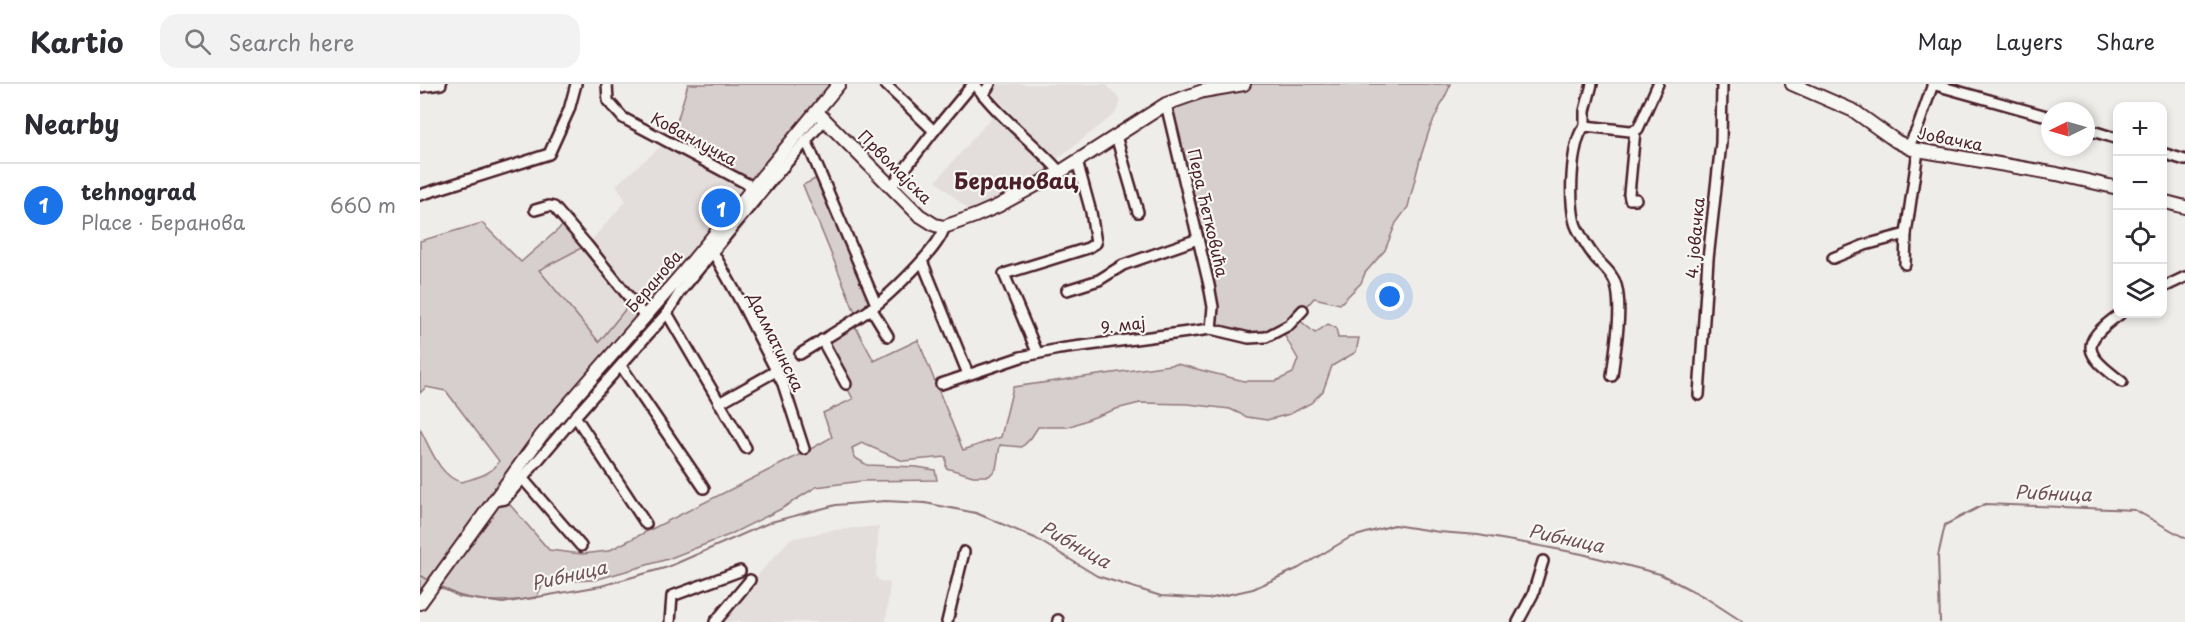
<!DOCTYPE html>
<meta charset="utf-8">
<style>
:root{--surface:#fff;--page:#f2f2f3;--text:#2b2b33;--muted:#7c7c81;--line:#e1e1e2;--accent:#1a73e8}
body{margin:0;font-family:"Playpen Sans",sans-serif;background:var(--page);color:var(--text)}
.controls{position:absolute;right:18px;top:18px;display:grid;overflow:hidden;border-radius:12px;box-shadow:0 3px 9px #0003}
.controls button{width:54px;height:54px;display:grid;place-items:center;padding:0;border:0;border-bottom:2px solid var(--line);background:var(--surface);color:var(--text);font:30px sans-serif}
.compass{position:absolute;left:1621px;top:18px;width:54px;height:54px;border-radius:50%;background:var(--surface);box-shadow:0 3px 9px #0003;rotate:265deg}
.you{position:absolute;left:970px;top:213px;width:21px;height:21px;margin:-15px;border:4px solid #fff;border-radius:50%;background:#1a73e8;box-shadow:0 0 0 9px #1a73e833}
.badge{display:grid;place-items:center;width:39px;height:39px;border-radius:50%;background:var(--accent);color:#fff;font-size:20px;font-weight:700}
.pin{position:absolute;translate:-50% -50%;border:3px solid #fff;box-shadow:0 2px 6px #0006}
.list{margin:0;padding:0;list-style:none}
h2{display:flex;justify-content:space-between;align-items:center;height:78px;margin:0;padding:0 24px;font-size:26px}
h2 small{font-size:20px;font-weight:400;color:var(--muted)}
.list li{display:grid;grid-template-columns:39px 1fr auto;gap:18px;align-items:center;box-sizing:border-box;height:84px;padding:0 24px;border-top:2px solid var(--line)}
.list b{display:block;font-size:22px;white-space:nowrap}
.list p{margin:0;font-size:20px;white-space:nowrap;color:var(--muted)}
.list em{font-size:20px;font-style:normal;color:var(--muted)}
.icon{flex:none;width:33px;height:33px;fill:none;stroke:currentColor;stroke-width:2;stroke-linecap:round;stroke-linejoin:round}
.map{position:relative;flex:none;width:1765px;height:538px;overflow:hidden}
header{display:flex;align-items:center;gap:36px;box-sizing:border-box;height:84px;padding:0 30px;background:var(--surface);border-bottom:2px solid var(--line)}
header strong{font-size:28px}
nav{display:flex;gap:33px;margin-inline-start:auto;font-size:21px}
.search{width:420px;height:54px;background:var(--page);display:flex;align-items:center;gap:15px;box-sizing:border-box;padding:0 21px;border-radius:18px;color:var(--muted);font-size:22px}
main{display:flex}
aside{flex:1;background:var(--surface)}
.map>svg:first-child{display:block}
</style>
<header>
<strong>Kartio</strong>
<div class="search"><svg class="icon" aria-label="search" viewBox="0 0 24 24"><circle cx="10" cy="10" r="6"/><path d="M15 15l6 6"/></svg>Search here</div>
<nav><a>Map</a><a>Layers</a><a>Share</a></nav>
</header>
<main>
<aside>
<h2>Nearby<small></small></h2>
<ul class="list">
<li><span class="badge">1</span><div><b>tehnograd</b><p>Place · Беранова</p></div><em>660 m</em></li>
</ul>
</aside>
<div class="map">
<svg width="1765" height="538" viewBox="0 0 1765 538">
<rect width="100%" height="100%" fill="#efedea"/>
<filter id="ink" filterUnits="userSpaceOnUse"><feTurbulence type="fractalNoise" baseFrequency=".0167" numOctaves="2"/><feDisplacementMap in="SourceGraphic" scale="12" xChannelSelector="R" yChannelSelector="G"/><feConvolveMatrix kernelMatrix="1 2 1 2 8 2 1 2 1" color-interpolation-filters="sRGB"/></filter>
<g filter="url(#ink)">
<!-- built -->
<g fill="#e3dedc">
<polygon points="573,0 686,0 701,17 695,30 636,76 569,6"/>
<polygon points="577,27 640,88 555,132 516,97"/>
<polygon points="247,57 335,104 225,233 212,218 179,258 119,186 167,161 206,117 196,101"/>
<polygon points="459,442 456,492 460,497 470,499 466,538 296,538 370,455 413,446"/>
</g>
<!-- green -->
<g fill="#d7cfce" stroke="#90777c" stroke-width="1.5">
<polygon points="268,0 419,0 335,104 247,57 254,42 256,41"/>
<path d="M803,0H1031L1010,44L1000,75L988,123L976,139L965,166L945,189L941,199L920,220L894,214L877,234L895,249L908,240L916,244L918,254H939L936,268L912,282L903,307L891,319L870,330L847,336L827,333L810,325L768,320L720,319L696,325L648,343H618L611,354L602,363L580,361L576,385L569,392H553L526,384V373L483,377L442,359L432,364L434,373L447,381L497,383L515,386L517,396L442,397L396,403L361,425L309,451L248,475L175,496L124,498L116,514C77,519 46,520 12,499L0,519V345C10,363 20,394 42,398C57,393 72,391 79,377L26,307L6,303L0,309V157L62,139L101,178L148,137L167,161L119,186L179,258L212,217L225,233L168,298L73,427L85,415L129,466L162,470L188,467L389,366L412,353L403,329L433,315L402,256L432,236L454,277L498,256L543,366L581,353L593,303L757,280L824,297H856L873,289L878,275L862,247L846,253L791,245L793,232L746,20Z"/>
<polygon points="401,92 456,220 437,233 383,101"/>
</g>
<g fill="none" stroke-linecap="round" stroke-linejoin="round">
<!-- stream -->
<g stroke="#8a6f74" stroke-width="2">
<polyline points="0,491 11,498"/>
<polyline points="19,502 40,513 83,519 181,502 248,483 351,438 416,421 465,417 505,419 556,429 615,454 677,492 741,512 788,515 833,505 879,484 929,454 974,441 1019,448 1058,451 1110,460 1162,470 1240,490 1286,514 1323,538"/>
<polyline points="1520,538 1518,472 1525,441 1565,420 1715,426 1765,454"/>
</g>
<!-- minor casing -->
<g stroke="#4a1f2b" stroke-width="14">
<g id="minor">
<polyline points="187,0 188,17 203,34 335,104"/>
<polyline points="465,0 514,47"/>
<path d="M555,0C579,34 613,57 640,88"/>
<polyline points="1512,0 1630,33"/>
<polyline points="0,3 21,0"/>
<polyline points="563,11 570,0"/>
<polyline points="746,20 789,201 793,223 791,245"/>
<polyline points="1165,42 1165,27 1172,0"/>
<polyline points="1666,45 1698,55"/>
<polyline points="1215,46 1209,110 1210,115 1216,115"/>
<polyline points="696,52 718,128"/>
<polyline points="386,56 456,220"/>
<polyline points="1488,64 1498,43 1513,0"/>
<polyline points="1742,69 1765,76"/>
<polyline points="471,103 514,47 553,0"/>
<polyline points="0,111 129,70 149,26 156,0"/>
<polyline points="115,126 129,122 134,123 167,161 225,233"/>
<polyline points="293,168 322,220 363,300 384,365"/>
<polyline points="1413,174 1445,161 1486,150"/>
<polyline points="502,177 548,290"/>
<polyline points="1485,180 1486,150 1498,67"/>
<polyline points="1742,204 1765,193"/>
<polyline points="647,206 679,196 703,181 778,155"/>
<polyline points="451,224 468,252"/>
<polyline points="247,229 326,364"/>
<path d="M1700,230C1658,260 1664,269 1702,298"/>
<polyline points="402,256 426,300"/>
<polyline points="617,268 584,190 668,164 676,159 671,128 657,77"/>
<path d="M380,270C404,255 428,241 451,225C467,213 523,161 524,143"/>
<polyline points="201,282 284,404"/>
<path d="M1192,292C1195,266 1203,225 1196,201C1193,189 1181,181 1174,172C1168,164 1162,154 1157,144C1148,127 1150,56 1165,42L1210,47L1218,45L1238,0"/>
<polyline points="521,300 601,273 639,265 791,245 829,254 846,253 869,241 883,226"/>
<polyline points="1279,311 1288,175 1301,59 1302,0"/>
<polyline points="299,319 356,287"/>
<polyline points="155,332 226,440"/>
<polyline points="103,395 161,462"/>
<polyline points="73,417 85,415 152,336 247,229 260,208 351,97 405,35"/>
<polyline points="638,536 638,538"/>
<polyline points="250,538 252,512 320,487"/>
<polyline points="295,538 330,496"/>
<polyline points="527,538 544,468"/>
<polyline points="1098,538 1113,510 1123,477"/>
</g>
</g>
<!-- major casing -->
<g stroke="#4a1f2b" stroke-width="16">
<g id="major">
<polyline points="1372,0 1434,27 1476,57 1492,65 1637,90 1698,104"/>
<polyline points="397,28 499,131 515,141 524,143 555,132 578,122 640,88 746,20 783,7 824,0"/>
<polyline points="1742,117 1765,123"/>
<polyline points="0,519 121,352 262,190 419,0"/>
</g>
</g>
<!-- minor -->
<use href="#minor" stroke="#f6f6f2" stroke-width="9"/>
<!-- major -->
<use href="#major" stroke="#f6f6f2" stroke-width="12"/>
</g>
</g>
<g text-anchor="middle" stroke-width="4.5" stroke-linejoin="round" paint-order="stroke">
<!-- street labels -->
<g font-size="16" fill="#4a1f2b" stroke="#f6f6f2">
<text transform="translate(274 55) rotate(28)" y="6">Кованлучка</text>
<text transform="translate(1530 55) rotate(11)" y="6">Јовачка</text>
<text transform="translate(475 83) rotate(45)" y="6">Првомајска</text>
<text transform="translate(788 129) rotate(77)" y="6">Пера Ћетковића</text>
<text transform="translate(1275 154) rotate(-85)" y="6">4. јовачка</text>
<text transform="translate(234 197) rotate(-49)" y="6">Беранова</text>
<text transform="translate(703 241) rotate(-7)" y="6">9. мај</text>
<text transform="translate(356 258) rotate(64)" y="6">Далматинска</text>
</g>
<!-- water labels -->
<g font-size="18" font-style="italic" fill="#6f4e56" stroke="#f6f6f2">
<text transform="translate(1633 410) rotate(2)" y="6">Рибница</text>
<text transform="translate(1146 455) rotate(12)" y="6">Рибница</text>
<text transform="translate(655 461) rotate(29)" y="6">Рибница</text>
<text transform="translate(149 492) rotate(-13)" y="6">Рибница</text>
</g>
<!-- district labels -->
<g font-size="22" font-weight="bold" fill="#4a1f2b" stroke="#f6f6f2">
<text x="596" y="105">Берановац</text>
</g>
</g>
</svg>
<div class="controls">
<button>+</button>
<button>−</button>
<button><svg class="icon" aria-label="locate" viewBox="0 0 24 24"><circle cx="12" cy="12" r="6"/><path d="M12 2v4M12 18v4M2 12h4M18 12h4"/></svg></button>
<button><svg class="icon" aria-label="layers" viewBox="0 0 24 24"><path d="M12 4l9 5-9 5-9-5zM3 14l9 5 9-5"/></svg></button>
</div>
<svg class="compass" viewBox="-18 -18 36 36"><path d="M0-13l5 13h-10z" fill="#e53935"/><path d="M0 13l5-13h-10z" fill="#7c7c81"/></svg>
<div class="you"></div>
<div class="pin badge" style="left:301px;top:124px">1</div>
</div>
</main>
